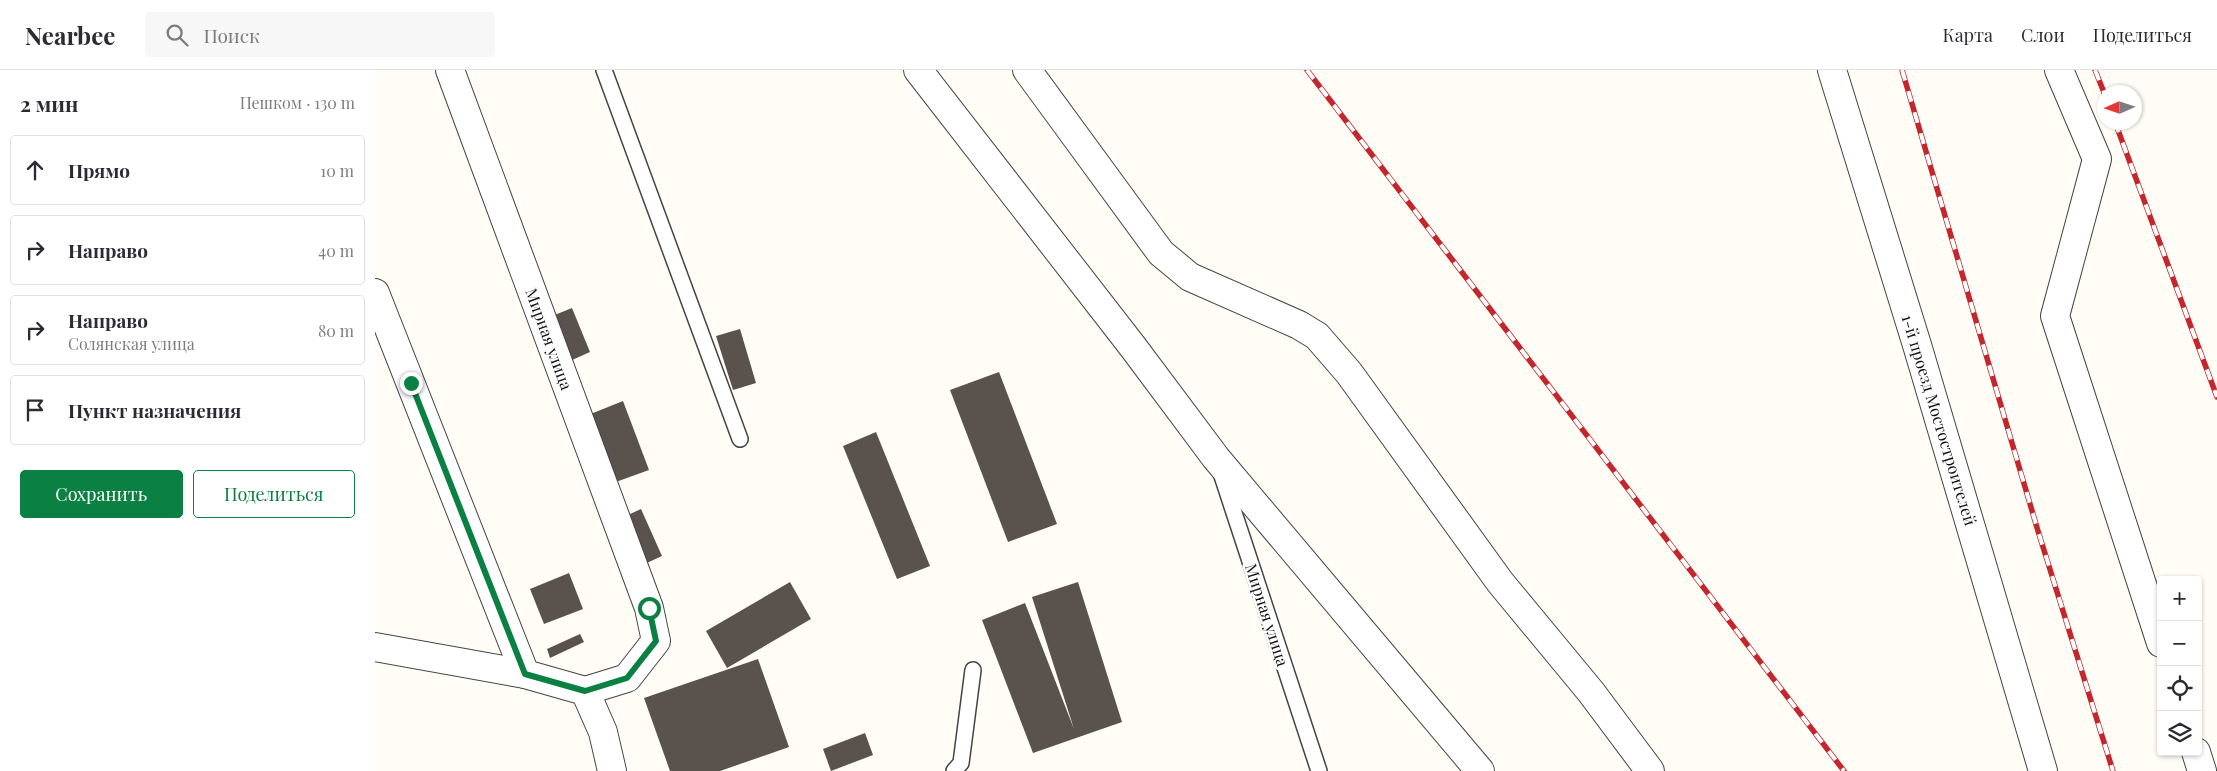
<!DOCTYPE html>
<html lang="ru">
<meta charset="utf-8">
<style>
:root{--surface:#fff;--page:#f7f7f7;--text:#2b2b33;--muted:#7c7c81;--line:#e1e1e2;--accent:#0b8043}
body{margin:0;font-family:"Playfair Display",serif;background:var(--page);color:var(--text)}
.controls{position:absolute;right:15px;bottom:15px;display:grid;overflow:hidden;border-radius:5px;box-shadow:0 1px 4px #0004}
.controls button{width:45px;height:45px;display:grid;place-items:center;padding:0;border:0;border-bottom:1px solid var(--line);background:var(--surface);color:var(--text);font:25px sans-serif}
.compass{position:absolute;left:1722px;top:15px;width:45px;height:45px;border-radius:50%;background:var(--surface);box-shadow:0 1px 4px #0004;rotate:267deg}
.stop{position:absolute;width:15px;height:15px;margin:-11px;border:4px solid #0b8043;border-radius:50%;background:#fff}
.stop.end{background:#0b8043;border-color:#fff;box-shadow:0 1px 5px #0008}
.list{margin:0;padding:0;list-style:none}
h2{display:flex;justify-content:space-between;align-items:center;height:65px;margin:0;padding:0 20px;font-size:21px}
h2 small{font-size:16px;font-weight:400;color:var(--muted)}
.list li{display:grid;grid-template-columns:32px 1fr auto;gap:15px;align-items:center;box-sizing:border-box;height:70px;margin:0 10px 10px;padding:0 10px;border:1px solid var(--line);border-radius:5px}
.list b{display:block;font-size:19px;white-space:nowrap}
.list p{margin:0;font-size:16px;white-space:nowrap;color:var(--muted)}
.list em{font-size:16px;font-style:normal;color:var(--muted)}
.actions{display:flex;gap:10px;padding:15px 20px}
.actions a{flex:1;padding:11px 0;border:1px solid var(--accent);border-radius:5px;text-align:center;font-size:18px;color:var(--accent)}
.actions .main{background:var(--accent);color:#fff}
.icon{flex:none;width:28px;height:28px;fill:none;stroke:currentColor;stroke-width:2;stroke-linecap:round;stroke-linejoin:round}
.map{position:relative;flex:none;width:1842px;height:701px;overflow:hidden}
header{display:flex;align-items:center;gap:30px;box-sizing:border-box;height:70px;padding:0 25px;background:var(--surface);border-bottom:1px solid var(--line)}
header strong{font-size:24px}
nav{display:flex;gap:28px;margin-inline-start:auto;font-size:18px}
.search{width:350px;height:45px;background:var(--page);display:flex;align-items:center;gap:12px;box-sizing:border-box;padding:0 18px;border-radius:5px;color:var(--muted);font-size:19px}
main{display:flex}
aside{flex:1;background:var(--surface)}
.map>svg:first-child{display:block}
</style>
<header>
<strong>Nearbee</strong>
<div class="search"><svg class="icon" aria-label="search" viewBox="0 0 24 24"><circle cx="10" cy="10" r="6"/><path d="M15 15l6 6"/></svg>Поиск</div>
<nav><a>Карта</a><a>Слои</a><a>Поделиться</a></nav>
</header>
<main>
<aside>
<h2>2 мин<small>Пешком · 130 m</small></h2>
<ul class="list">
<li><svg class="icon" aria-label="ahead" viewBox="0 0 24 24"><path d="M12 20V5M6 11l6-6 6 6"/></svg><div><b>Прямо</b></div><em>10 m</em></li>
<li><svg class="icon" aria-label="right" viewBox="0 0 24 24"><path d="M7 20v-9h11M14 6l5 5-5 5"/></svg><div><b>Направо</b></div><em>40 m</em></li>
<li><svg class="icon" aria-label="right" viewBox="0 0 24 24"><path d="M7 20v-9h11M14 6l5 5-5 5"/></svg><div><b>Направо</b><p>Солянская улица</p></div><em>80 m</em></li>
<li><svg class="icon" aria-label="arrive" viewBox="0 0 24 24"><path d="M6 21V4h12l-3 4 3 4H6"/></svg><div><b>Пункт назначения</b></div></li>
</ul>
<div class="actions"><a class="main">Сохранить</a><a>Поделиться</a></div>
</aside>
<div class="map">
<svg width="1842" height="701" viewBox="0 0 1842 701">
<rect width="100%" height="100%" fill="#fffdf5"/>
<!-- building -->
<g fill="#5a524d">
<polygon points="197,238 215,282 195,291 177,246"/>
<polygon points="365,259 381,313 358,320 341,266"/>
<polygon points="624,302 682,454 633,472 575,320"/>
<polygon points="248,331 274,400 238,413 213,345"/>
<polygon points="501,362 555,496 522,509 468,376"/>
<polygon points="266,439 287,486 263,497 242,450"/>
<polygon points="194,503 208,539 169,554 155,519"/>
<polygon points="415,512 436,549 352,598 331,561"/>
<polygon points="703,512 747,652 658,683 607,550 650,533 699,659 657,527"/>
<polygon points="205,564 209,572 175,588 172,579"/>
<polygon points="383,589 414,677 345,701 295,701 269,628"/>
<polygon points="490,663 498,685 456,701 448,679"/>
</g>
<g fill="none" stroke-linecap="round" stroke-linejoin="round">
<!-- service casing -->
<g stroke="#444" stroke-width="18">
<g id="service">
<polyline points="229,0 365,369"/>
<polyline points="846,403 944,701"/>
<polyline points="579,701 586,693 598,600"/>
</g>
</g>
<!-- minor casing -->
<g stroke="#444" stroke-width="30">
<g id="minor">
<polyline points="75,0 274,538 281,571 252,608 210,621"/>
<polyline points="543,0 758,277 841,388 1105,701"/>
<polyline points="652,0 786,183 815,207 924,255 942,266 974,303 1125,512 1216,622 1275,701"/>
<polyline points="1684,0 1722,89 1680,246 1786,573"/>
<polyline points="0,223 150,604"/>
<polyline points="0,577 150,604 210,621 228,662 237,701"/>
<polyline points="1821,682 1827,701"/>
</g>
</g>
<!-- tertiary casing -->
<g stroke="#444" stroke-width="30">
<polyline id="tertiary" points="1457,0 1542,275 1668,701"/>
</g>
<!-- service -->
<use href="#service" stroke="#fff" stroke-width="15"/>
<!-- minor -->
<use href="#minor" stroke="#fff" stroke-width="28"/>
<!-- tertiary -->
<use href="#tertiary" stroke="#fff" stroke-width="28"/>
<!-- rail casing -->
<g stroke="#c4262e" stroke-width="5.5">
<g id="rail">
<polyline points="932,0 1469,701"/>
<polyline points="1527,0 1663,461 1738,701"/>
<polyline points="1720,0 1730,25"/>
<polyline points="1740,52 1842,327"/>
</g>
</g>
<!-- rail -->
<use href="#rail" stroke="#fff" stroke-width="4" stroke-dasharray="11" stroke-linecap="butt"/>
</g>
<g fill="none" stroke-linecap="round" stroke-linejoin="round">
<!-- route -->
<polyline stroke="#0b8043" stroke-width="6" points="36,313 150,604 210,621 252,608 281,571 274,538"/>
</g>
<g text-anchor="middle" stroke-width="5" stroke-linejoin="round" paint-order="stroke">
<!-- street labels -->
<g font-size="16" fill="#111" stroke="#fff">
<text transform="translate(174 269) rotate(70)" y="6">Мирная улица</text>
<text transform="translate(1564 350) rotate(73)" y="6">1-й проезд Мостостроителей</text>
<text transform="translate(892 545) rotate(72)" y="6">Мирная улица</text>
</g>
</g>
</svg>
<div class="controls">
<button>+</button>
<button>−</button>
<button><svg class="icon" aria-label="locate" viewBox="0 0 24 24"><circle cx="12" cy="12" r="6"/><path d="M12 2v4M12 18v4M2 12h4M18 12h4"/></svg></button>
<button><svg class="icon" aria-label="layers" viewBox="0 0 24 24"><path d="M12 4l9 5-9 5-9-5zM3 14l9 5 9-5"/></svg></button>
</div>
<svg class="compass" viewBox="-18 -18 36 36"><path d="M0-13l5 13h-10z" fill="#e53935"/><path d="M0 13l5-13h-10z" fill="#7c7c81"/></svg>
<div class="stop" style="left:274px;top:538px"></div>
<div class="stop end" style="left:36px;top:313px"></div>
</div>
</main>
